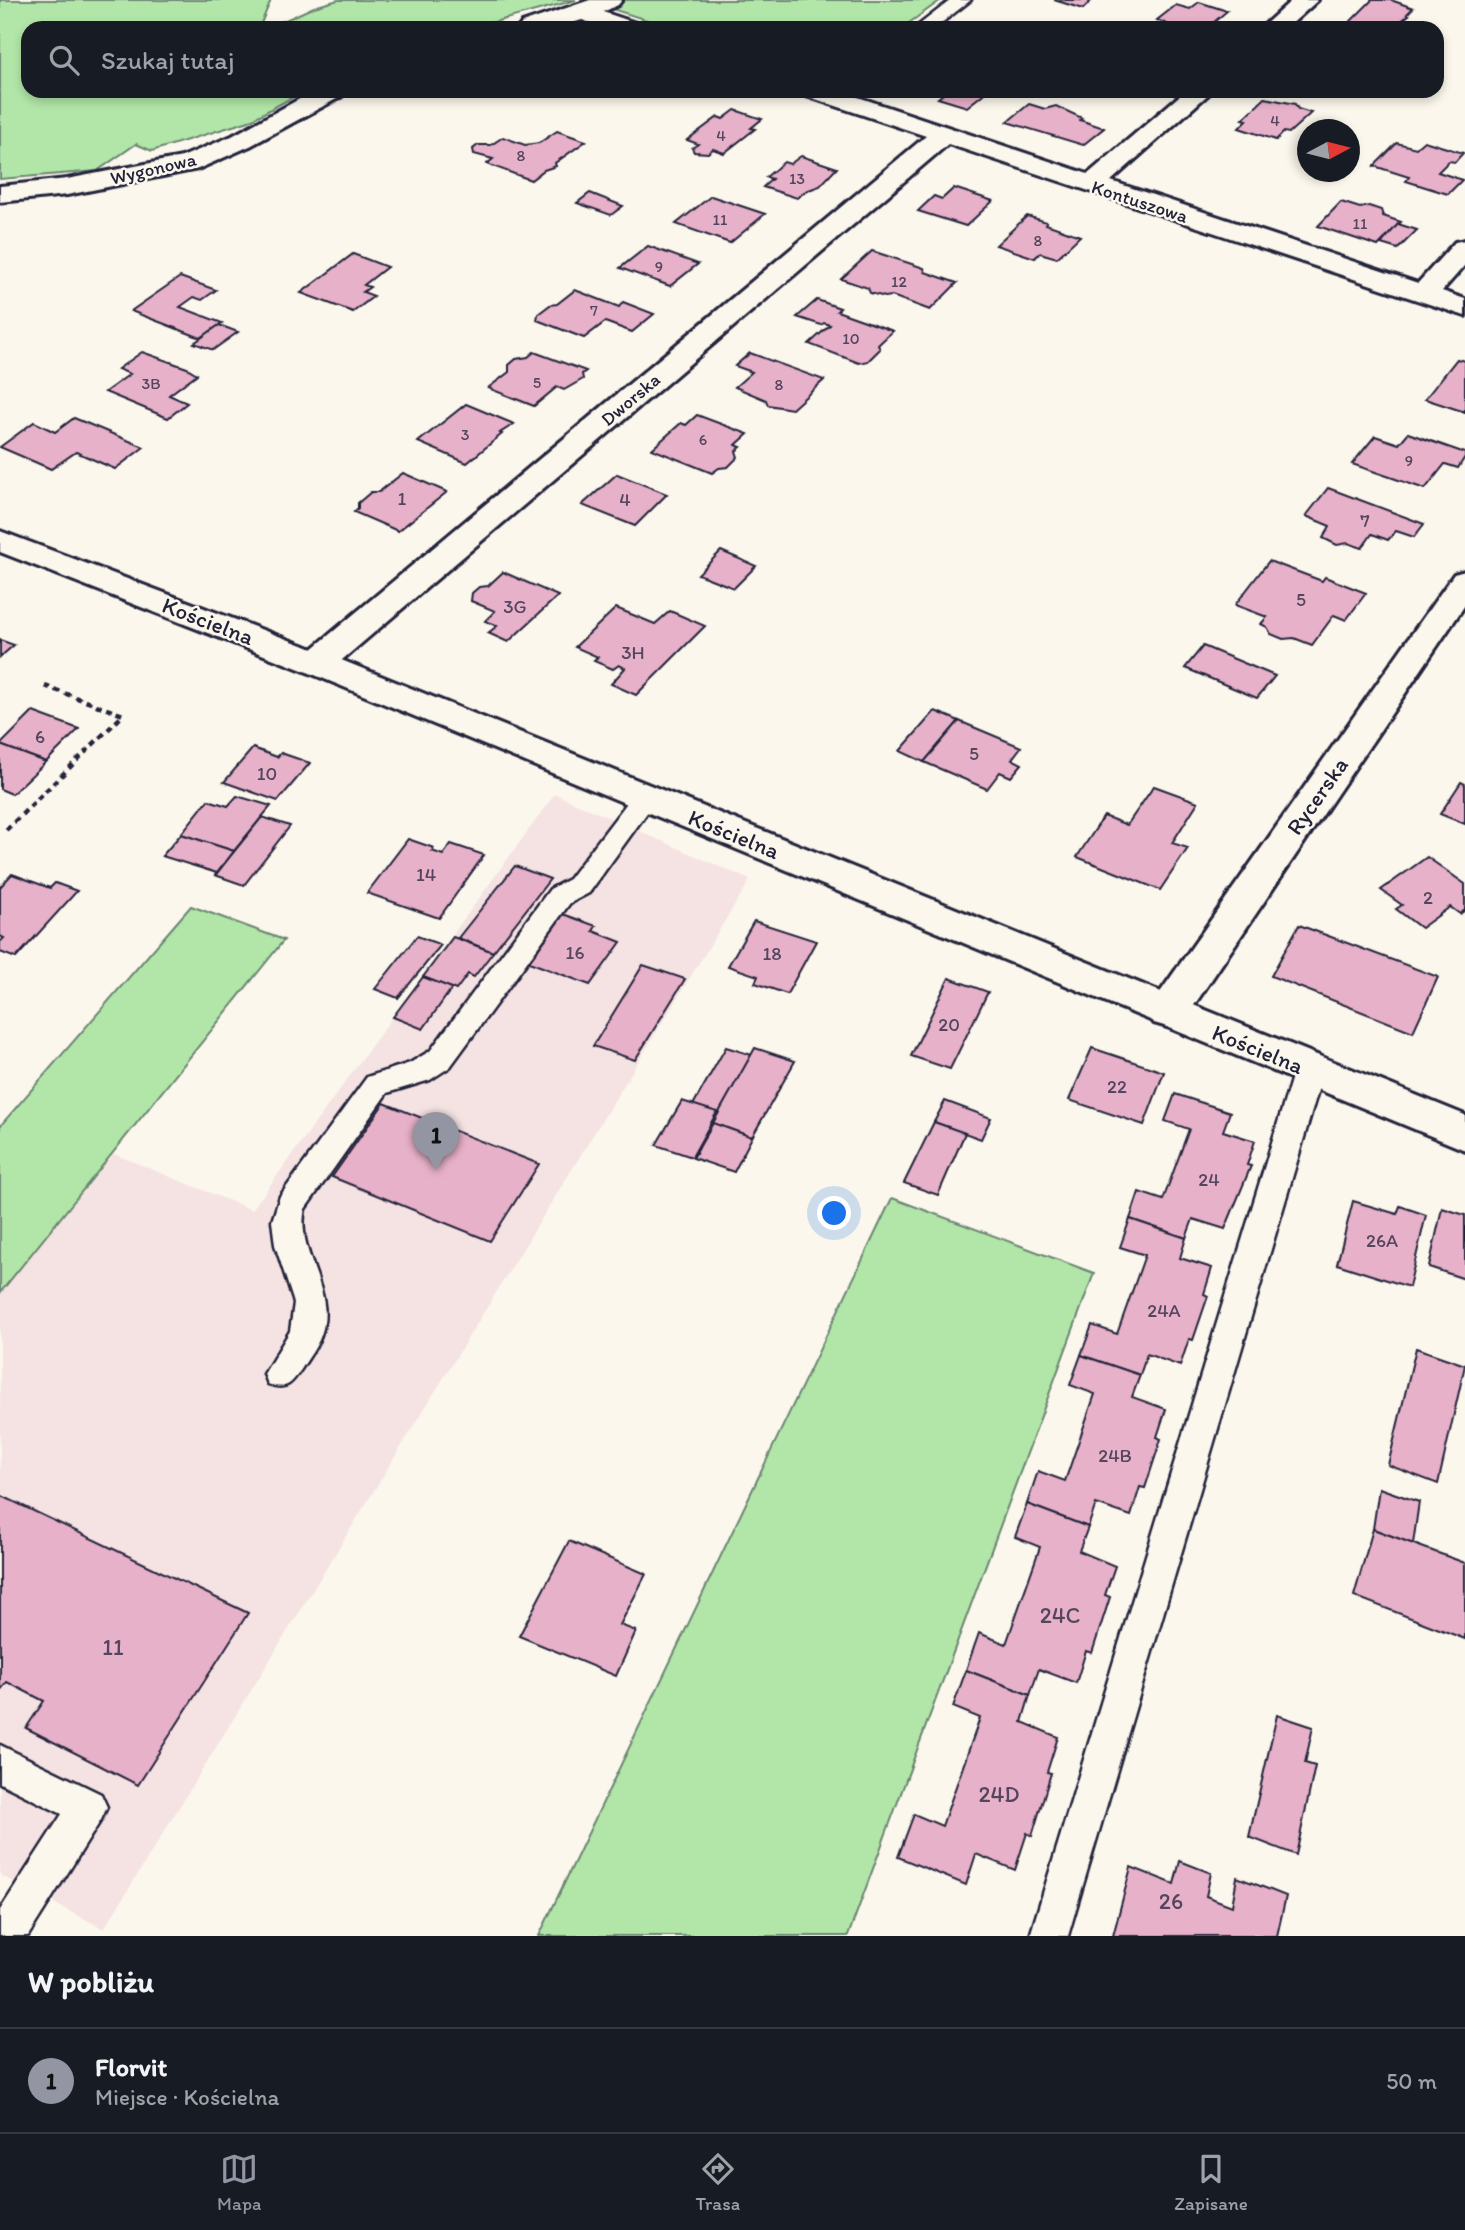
<!DOCTYPE html>
<html lang="pl">
<meta charset="utf-8">
<style>
:root{--surface:#171b24;--page:#20242c;--text:#f1f3f6;--muted:#9ea1a6;--line:#363941;--accent:#9495a2}
body{margin:0;font-family:Itim,sans-serif;background:var(--page);color:var(--text)}
.compass{position:absolute;left:1297px;top:119px;width:63px;height:63px;border-radius:50%;background:var(--surface);box-shadow:0 4px 10px #0003;rotate:83deg}
.you{position:absolute;left:835px;top:1214px;width:24px;height:24px;margin:-18px;border:5px solid #fff;border-radius:50%;background:#1a73e8;box-shadow:0 0 0 10px #1a73e833}
.badge{display:grid;place-items:center;width:46px;height:46px;border-radius:50%;background:var(--accent);color:#111;font-size:23px;font-weight:700}
.pin{position:absolute;translate:-50% -58px;filter:drop-shadow(0 2px 4px #0008)}
.pin::after{content:'';position:absolute;top:37px;width:24px;height:21px;background:inherit;clip-path:polygon(0 0,100% 0,50% 100%)}
.list{margin:0;padding:0;list-style:none}
h2{display:flex;justify-content:space-between;align-items:center;height:91px;margin:0;padding:0 28px;font-size:30px}
h2 small{font-size:23px;font-weight:400;color:var(--muted)}
.list li{display:grid;grid-template-columns:46px 1fr auto;gap:21px;align-items:center;box-sizing:border-box;height:105px;padding:0 28px;border-top:2px solid var(--line)}
.list b{display:block;font-size:26px;white-space:nowrap}
.list p{margin:0;font-size:23px;white-space:nowrap;color:var(--muted)}
.list em{font-size:23px;font-style:normal;color:var(--muted)}
.icon{flex:none;width:38px;height:38px;fill:none;stroke:currentColor;stroke-width:2;stroke-linecap:round;stroke-linejoin:round}
.map{position:relative;flex:none;width:1465px;height:1936px;overflow:hidden}
.search{position:absolute;background:var(--surface);box-shadow:0 4px 10px #0003;left:21px;right:21px;top:21px;height:77px;display:flex;align-items:center;gap:18px;box-sizing:border-box;padding:0 24px;border-radius:21px;color:var(--muted);font-size:26px}
.sheet{height:196px;background:var(--surface)}
nav{display:flex;justify-content:space-around;align-items:center;box-sizing:border-box;height:98px;border-top:2px solid var(--line);background:var(--surface);font-size:19px;color:var(--muted)}
nav a{display:grid;justify-items:center;gap:4px}
nav .on{color:var(--accent)}
.map>svg:first-child{display:block}
</style>
<div class="map">
<svg width="1465" height="1936" viewBox="0 0 1465 1936">
<rect width="100%" height="100%" fill="#fbf7ec"/>
<filter id="ink" filterUnits="userSpaceOnUse"><feTurbulence type="fractalNoise" baseFrequency=".0143" numOctaves="2"/><feDisplacementMap in="SourceGraphic" scale="14" xChannelSelector="R" yChannelSelector="G"/><feConvolveMatrix kernelMatrix="1 2 1 2 8 2 1 2 1" color-interpolation-filters="sRGB"/></filter>
<g filter="url(#ink)">
<!-- built -->
<polygon fill="#f5e2e2" points="555,794 750,880 104,1929 0,1875 0,1293 114,1154 252,1210"/>
<!-- green -->
<g fill="#b2e6a8" stroke="#6a8472" stroke-width="2">
<polygon points="0,0 271,0 259,28 28,28 28,91 304,91 249,121 152,151 136,144 97,171 0,179"/>
<polygon points="338,0 576,0 472,28 268,28 314,7"/>
<polygon points="607,0 941,0 902,28 672,28 615,10"/>
<polygon points="191,906 284,940 0,1293 0,1126"/>
<polygon points="892,1198 1094,1273 848,1936 539,1936"/>
</g>
<!-- building -->
<g fill="#e7b1c9" stroke="#22223b" stroke-width="2">
<polygon points="1054,0 1092,0 1083,9"/>
<polygon points="1372,0 1391,0 1413,8 1407,14 1409,15 1392,28 1360,28 1348,24"/>
<polygon points="1199,2 1227,11 1207,28 1176,28 1157,20 1176,5 1190,9"/>
<polygon points="947,91 987,91 967,107 938,98"/>
<polygon points="1265,98 1295,104 1298,109 1311,113 1289,133 1284,132 1276,140 1239,128 1247,120 1243,119"/>
<polygon points="1029,104 1045,109 1056,106 1082,118 1080,120 1104,128 1083,145 1007,122"/>
<polygon points="735,110 762,119 751,128 755,129 724,153 713,149 708,153 694,152 692,148 698,144 687,140 718,117 723,119"/>
<polygon points="557,131 586,141 555,163 556,166 544,170 531,180 487,164 493,159 474,154 473,149 478,145 491,145 503,137 525,145 539,143"/>
<polygon points="1424,141 1463,153 1455,162 1449,161 1438,172 1462,180 1448,194 1406,181 1409,177 1374,166 1397,143 1416,148"/>
<polygon points="801,156 837,168 820,186 806,191 797,198 763,187 772,179 766,177 784,162 790,164"/>
<polygon points="954,188 993,201 966,226 918,211 934,196 942,199"/>
<polygon points="590,193 623,206 611,215 577,203"/>
<polygon points="711,196 765,214 730,243 676,224"/>
<polygon points="1341,202 1360,208 1369,206 1381,210 1383,216 1401,222 1378,246 1318,226"/>
<polygon points="1027,216 1047,222 1046,224 1080,236 1057,258 1040,253 1035,258 996,245"/>
<polygon points="1398,224 1417,230 1398,249 1381,244"/>
<polygon points="648,246 698,264 670,286 620,268"/>
<polygon points="872,251 924,268 925,272 957,283 930,310 892,296 885,297 870,293 868,288 841,279"/>
<polygon points="353,254 387,267 364,285 370,287 363,292 374,296 353,312 301,293"/>
<polygon points="180,277 216,290 202,300 194,297 180,307 222,323 201,338 131,311"/>
<polygon points="575,290 619,307 623,302 654,314 632,332 605,322 584,338 537,320 538,314 550,305 557,304"/>
<polygon points="817,300 840,308 837,311 893,331 878,345 880,349 868,361 859,363 809,344 830,325 824,323 821,325 797,317"/>
<polygon points="219,325 238,332 213,350 194,343"/>
<polygon points="142,352 187,368 197,374 169,395 187,403 168,418 105,392 130,374 118,369"/>
<polygon points="534,352 586,371 582,374 583,379 564,390 557,387 534,406 488,388 509,372 509,365 516,359 528,357"/>
<polygon points="750,353 824,380 792,409 768,405 766,400 735,387 752,372 735,366"/>
<polygon points="1457,359 1465,361 1465,412 1425,399"/>
<polygon points="466,404 514,424 500,433 502,434 467,463 418,442"/>
<polygon points="697,415 748,434 736,445 741,447 736,451 738,457 728,467 719,468 712,473 652,449 681,423 686,425"/>
<polygon points="74,418 144,447 115,469 76,452 51,469 0,447 34,422 55,432"/>
<polygon points="1408,433 1465,453 1465,457 1458,468 1445,464 1425,489 1352,464 1375,436 1399,444"/>
<polygon points="403,473 447,492 398,531 354,512 358,508 358,503 371,492 379,492"/>
<polygon points="617,474 667,494 635,526 582,505"/>
<polygon points="1328,488 1424,524 1414,537 1396,531 1388,540 1372,534 1362,548 1348,543 1337,545 1323,538 1330,526 1306,516"/>
<polygon points="721,551 756,566 734,588 698,574"/>
<polygon points="1269,561 1322,581 1325,577 1366,593 1346,620 1334,615 1312,645 1294,638 1283,639 1271,634 1267,627 1261,624 1267,617 1235,605"/>
<polygon points="503,572 558,596 508,642 488,633 497,626 485,621 495,611 471,601 472,593 479,587 488,586"/>
<polygon points="616,608 655,624 670,611 705,626 636,695 611,684 625,668 619,665 613,669 594,661 598,657 575,647"/>
<polygon points="0,640 14,645 0,657"/>
<polygon points="1203,646 1275,676 1257,698 1185,668"/>
<polygon points="935,711 959,721 924,762 900,751"/>
<polygon points="33,712 79,729 46,762 0,745"/>
<polygon points="959,721 1021,747 1012,759 1022,764 1011,777 1000,772 987,789 924,762"/>
<polygon points="0,745 46,762 12,794 0,789"/>
<polygon points="253,748 277,757 281,753 310,763 278,801 224,782"/>
<polygon points="1461,782 1465,784 1465,824 1440,814"/>
<polygon points="1154,786 1198,802 1172,843 1188,848 1160,890 1077,857 1104,816 1127,825"/>
<polygon points="237,796 271,806 234,851 181,834 208,800 228,806"/>
<polygon points="262,817 290,826 244,885 215,875"/>
<polygon points="181,834 234,851 217,873 162,856"/>
<polygon points="408,839 434,848 432,851 443,855 451,844 484,855 439,918 367,893"/>
<polygon points="1427,857 1465,884 1465,910 1460,914 1450,907 1421,928 1396,909 1402,905 1381,890"/>
<polygon points="515,866 550,879 493,952 458,938"/>
<polygon points="12,874 50,888 55,883 77,891 16,958 0,952 0,942 4,938 0,936 0,887"/>
<polygon points="563,914 596,926 593,931 621,942 590,985 529,962"/>
<polygon points="754,921 816,941 787,994 755,983 758,976 728,966"/>
<polygon points="1299,925 1438,977 1413,1032 1271,976"/>
<polygon points="417,936 441,945 398,998 375,989"/>
<polygon points="453,937 493,952 474,977 468,974 456,990 423,977"/>
<polygon points="643,965 685,979 635,1060 593,1046"/>
<polygon points="423,977 452,988 423,1029 393,1017"/>
<polygon points="949,978 988,992 950,1069 911,1056"/>
<polygon points="726,1047 752,1055 719,1113 693,1105"/>
<polygon points="755,1048 795,1061 752,1137 713,1123"/>
<polygon points="1092,1048 1164,1072 1144,1125 1069,1100"/>
<polygon points="1175,1094 1230,1112 1223,1131 1255,1141 1247,1165 1251,1166 1225,1229 1193,1219 1186,1238 1130,1219 1139,1192 1163,1200 1189,1129 1165,1121"/>
<polygon points="682,1101 717,1112 692,1157 656,1145"/>
<polygon points="945,1101 991,1118 981,1139 934,1122"/>
<polygon points="384,1103 539,1164 490,1241 332,1177"/>
<polygon points="934,1122 965,1133 938,1195 904,1183"/>
<polygon points="713,1123 752,1137 734,1172 693,1158"/>
<polygon points="1353,1201 1397,1214 1400,1206 1426,1215 1409,1287 1337,1264"/>
<polygon points="1442,1208 1465,1215 1465,1279 1429,1267"/>
<polygon points="1130,1219 1186,1238 1180,1258 1212,1268 1204,1294 1208,1296 1193,1340 1189,1339 1180,1366 1147,1354 1140,1375 1081,1355 1092,1325 1117,1334 1145,1255 1120,1247"/>
<polygon points="1416,1348 1465,1365 1438,1484 1388,1465"/>
<polygon points="1081,1355 1140,1375 1132,1397 1166,1409 1157,1437 1161,1439 1145,1488 1140,1487 1131,1516 1096,1504 1088,1527 1027,1504 1038,1471 1065,1481 1095,1394 1070,1385"/>
<polygon points="1379,1488 1419,1502 1413,1544 1373,1529"/>
<polygon points="0,1495 248,1613 138,1785 26,1728 44,1701 7,1682 0,1691"/>
<polygon points="1027,1504 1088,1527 1079,1551 1115,1566 1105,1595 1110,1597 1092,1653 1086,1651 1076,1683 1039,1669 1030,1695 966,1670 979,1633 1006,1644 1040,1547 1015,1537"/>
<polygon points="1373,1529 1465,1563 1465,1639 1354,1596"/>
<polygon points="569,1541 646,1574 620,1625 636,1631 616,1676 519,1636"/>
<polygon points="966,1670 1030,1695 1022,1722 1058,1737 1047,1772 1051,1773 1032,1836 1027,1833 1015,1870 976,1854 966,1885 898,1857 914,1814 942,1826 980,1718 953,1707"/>
<polygon points="1277,1715 1313,1727 1305,1763 1315,1766 1296,1855 1249,1837"/>
<polygon points="1180,1861 1211,1873 1206,1896 1232,1906 1237,1877 1286,1896 1277,1936 1113,1936 1131,1867 1174,1884"/>
</g>
<g fill="none" stroke-linecap="round" stroke-linejoin="round">
<!-- service casing -->
<g stroke="#22223b" stroke-width="5">
<g id="service">
<polygon points="951,0 971,0 935,28 915,28"/>
<path d="M645,788L654,791L658,797L654,803L589,893L570,903L450,1067L430,1080L387,1093L305,1209C295,1253 337,1291 321,1335C317,1347 308,1358 302,1368C292,1383 287,1391 268,1384L264,1374L290,1331L294,1303L275,1245L272,1221L280,1196L367,1077L410,1063L430,1051L550,889L569,879L636,791Z"/>
<polygon points="1309,1059 1319,1062 1324,1070 1068,1936 1030,1936 1294,1070 1299,1062"/>
<polygon points="0,1745 101,1794 107,1807 101,1820 28,1936 0,1936 0,1910 62,1814 0,1783"/>
</g>
</g>
<!-- minor casing -->
<g stroke="#22223b" stroke-width="6">
<g id="minor">
<polygon points="590,0 622,0 618,5 603,12 636,23 640,28 605,28 582,20 556,28 518,28 522,23"/>
<polygon points="1292,0 1318,0 1287,28 1261,28"/>
<polygon points="314,91 345,91 342,96 250,146 198,169 67,195 0,202 0,186 67,179 182,157 232,136"/>
<polygon points="803,91 840,91 1088,174 1185,91 1212,91 1111,181 1418,283 1455,242 1465,240 1465,265 1442,291 1465,299 1465,316 948,144 329,671 317,674 305,671 300,663 305,655 926,136 806,96"/>
<polygon points="1465,571 1465,605 1182,1023 1168,1027 1154,1023 1148,1012 1154,1001 1454,574"/>
</g>
</g>
<!-- tertiary casing -->
<g stroke="#22223b" stroke-width="6">
<polygon id="tertiary" points="0,531 329,655 1465,1115 1465,1150 305,671 0,552"/>
</g>
<!-- path -->
<polyline stroke="#22223b" stroke-width="4.5" stroke-dasharray="6 5" stroke-linecap="butt" points="6,830 123,715 45,686"/>
<!-- service -->
<use href="#service" fill="#fbf7ec" fill-rule="evenodd"/>
<!-- minor -->
<use href="#minor" fill="#fbf7ec" fill-rule="evenodd"/>
<!-- tertiary -->
<use href="#tertiary" fill="#fbf7ec" fill-rule="evenodd"/>
</g>
</g>
<g text-anchor="middle" stroke-width="5" stroke-linejoin="round" paint-order="stroke">
<!-- far-number labels -->
<g font-size="16" fill="#53465e">
<text x="1275" y="126">4</text>
<text x="721" y="141">4</text>
<text x="521" y="161">8</text>
<text x="797" y="184">13</text>
<text x="720" y="225">11</text>
<text x="1360" y="229">11</text>
<text x="1038" y="246">8</text>
<text x="659" y="272">9</text>
<text x="899" y="287">12</text>
<text x="594" y="316">7</text>
<text x="851" y="344">10</text>
<text x="537" y="388">5</text>
<text x="151" y="389">3B</text>
<text x="779" y="390">8</text>
<text x="465" y="440">3</text>
<text x="703" y="445">6</text>
<text x="1409" y="466">9</text>
</g>
<!-- far-street labels -->
<g font-size="19" fill="#22223b" stroke="#fbf7ec">
<text transform="translate(153 168) rotate(-13)" y="7">Wygonowa</text>
<text transform="translate(1140 201) rotate(18)" y="7">Kontuszowa</text>
<text transform="translate(630 399) rotate(-40)" y="7">Dworska</text>
</g>
<!-- number labels -->
<g font-size="19" fill="#53465e">
<text x="402" y="505">1</text>
<text x="625" y="506">4</text>
<text x="1365" y="527">7</text>
<text x="1301" y="606">5</text>
<text x="515" y="613">3G</text>
<text x="633" y="659">3H</text>
<text x="40" y="743">6</text>
<text x="974" y="760">5</text>
<text x="267" y="780">10</text>
<text x="426" y="881">14</text>
<text x="1428" y="904">2</text>
<text x="575" y="959">16</text>
<text x="772" y="960">18</text>
<text x="949" y="1031">20</text>
<text x="1117" y="1093">22</text>
<text x="1209" y="1186">24</text>
<text x="1382" y="1247">26A</text>
<text x="1164" y="1317">24A</text>
<text x="1115" y="1462">24B</text>
</g>
<!-- street labels -->
<g font-size="23" fill="#22223b" stroke="#fbf7ec">
<text transform="translate(208 621) rotate(21)" y="8">Kościelna</text>
<text transform="translate(1317 796) rotate(-55)" y="8">Rycerska</text>
<text transform="translate(734 834) rotate(22)" y="8">Kościelna</text>
<text transform="translate(1258 1049) rotate(22)" y="8">Kościelna</text>
</g>
<!-- near-number labels -->
<g font-size="23" fill="#53465e">
<text x="1060" y="1623">24C</text>
<text x="113" y="1655">11</text>
<text x="999" y="1802">24D</text>
<text x="1171" y="1909">26</text>
</g>
</g>
</svg>
<svg class="compass" viewBox="-18 -18 36 36"><path d="M0-13l5 13h-10z" fill="#e53935"/><path d="M0 13l5-13h-10z" fill="#9ea1a6"/></svg>
<div class="you"></div>
<div class="pin badge" style="left:436px;top:1170px">1</div>
<div class="search"><svg class="icon" aria-label="search" viewBox="0 0 24 24"><circle cx="10" cy="10" r="6"/><path d="M15 15l6 6"/></svg>Szukaj tutaj</div>
</div>
<section class="sheet">
<h2>W pobliżu<small></small></h2>
<ul class="list">
<li><span class="badge">1</span><div><b>Florvit</b><p>Miejsce · Kościelna</p></div><em>50 m</em></li>
</ul>
</section>
<nav>
<a class="on"><svg class="icon" aria-label="map" viewBox="0 0 24 24"><path d="M3 6l6-2 6 2 6-2v14l-6 2-6-2-6 2zM9 4v14M15 6v14"/></svg>Mapa</a>
<a><svg class="icon" aria-label="directions" viewBox="0 0 24 24"><path d="M12 3l9 9-9 9-9-9zM9 14v-3h6M13 9l2 2-2 2"/></svg>Trasa</a>
<a><svg class="icon" aria-label="saved" viewBox="0 0 24 24"><path d="M7 4h10v16l-5-4-5 4z"/></svg>Zapisane</a>
</nav>
